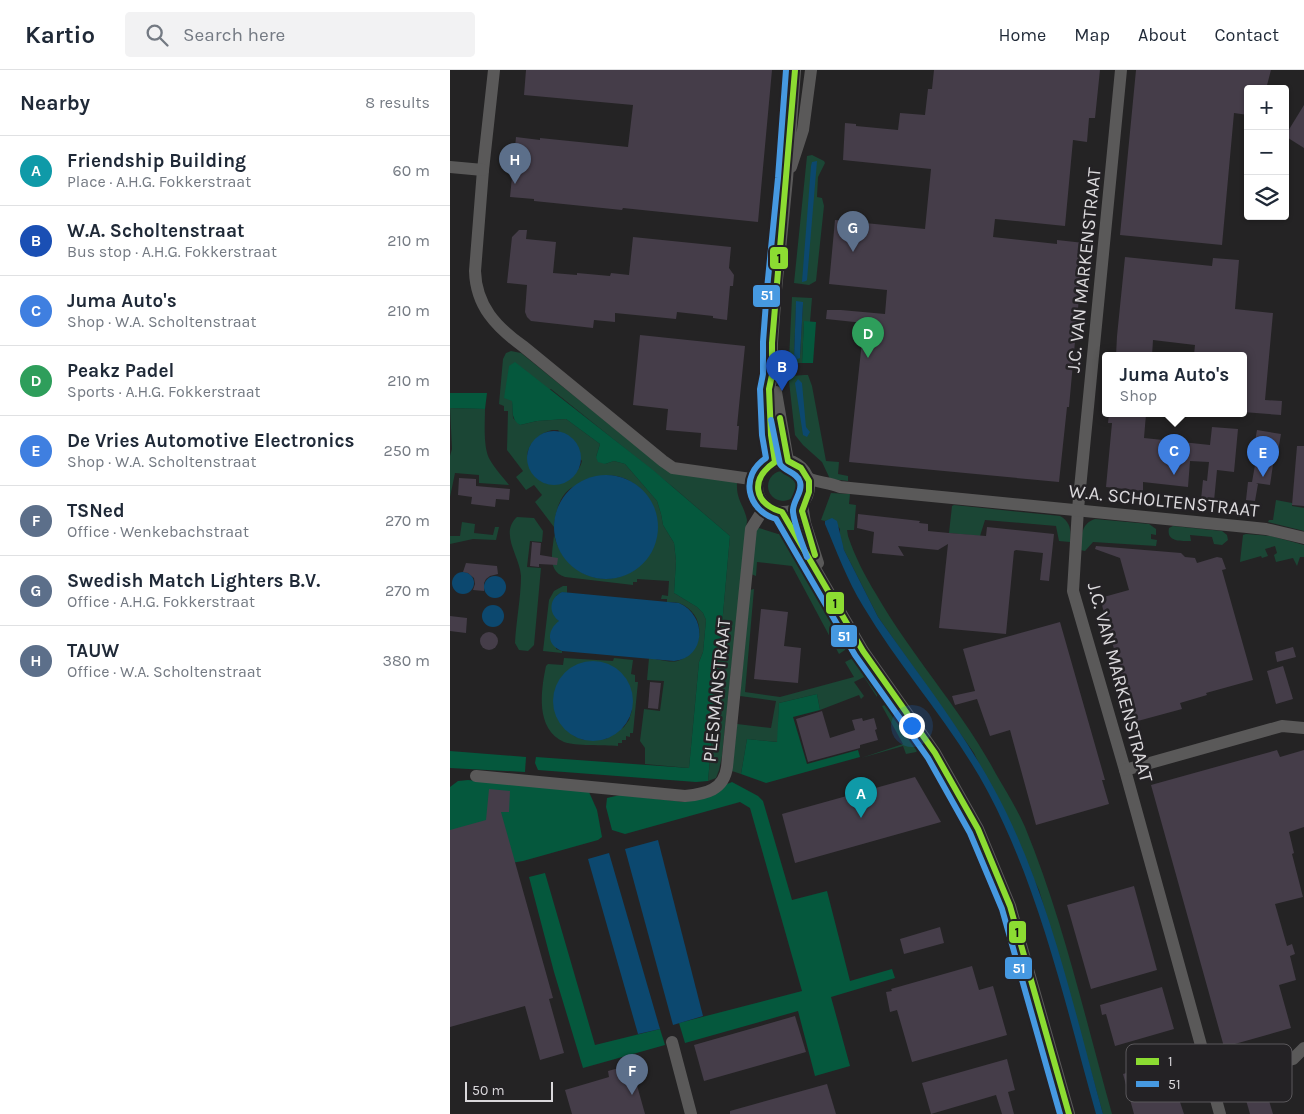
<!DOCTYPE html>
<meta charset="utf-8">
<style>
:root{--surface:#fff;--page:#f2f2f3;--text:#1f2937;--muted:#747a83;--line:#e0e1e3;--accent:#565b64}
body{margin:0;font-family:Karla,sans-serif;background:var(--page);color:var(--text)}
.controls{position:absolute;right:15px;top:15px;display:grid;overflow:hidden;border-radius:5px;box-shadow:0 1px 4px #0004}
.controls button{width:45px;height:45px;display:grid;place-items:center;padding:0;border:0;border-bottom:1px solid var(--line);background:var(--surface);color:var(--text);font:25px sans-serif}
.scale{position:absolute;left:15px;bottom:12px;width:88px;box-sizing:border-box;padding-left:5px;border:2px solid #dad8db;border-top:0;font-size:14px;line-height:18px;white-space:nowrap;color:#dad8db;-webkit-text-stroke:4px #242225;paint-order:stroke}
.you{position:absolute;left:461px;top:655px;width:18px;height:18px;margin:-12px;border:4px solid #fff;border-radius:50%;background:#1a73e8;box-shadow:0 0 0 8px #1a73e833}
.badge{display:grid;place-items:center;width:32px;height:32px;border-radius:50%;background:var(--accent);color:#fff;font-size:16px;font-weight:700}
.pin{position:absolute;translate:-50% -41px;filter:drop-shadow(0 1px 2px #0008)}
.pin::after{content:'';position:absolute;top:26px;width:18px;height:15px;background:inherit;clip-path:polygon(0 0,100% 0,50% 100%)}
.popup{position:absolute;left:652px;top:282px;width:145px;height:65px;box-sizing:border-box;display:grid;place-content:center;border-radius:5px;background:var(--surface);filter:drop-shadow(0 1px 4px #0005);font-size:16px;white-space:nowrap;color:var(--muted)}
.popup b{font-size:19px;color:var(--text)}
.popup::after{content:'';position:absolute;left:50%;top:100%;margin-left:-10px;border:10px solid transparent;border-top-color:var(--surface)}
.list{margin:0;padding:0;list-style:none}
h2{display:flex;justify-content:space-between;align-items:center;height:65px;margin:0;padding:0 20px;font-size:21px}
h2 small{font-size:16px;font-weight:400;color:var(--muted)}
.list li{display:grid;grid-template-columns:32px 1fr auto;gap:15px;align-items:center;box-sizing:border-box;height:70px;padding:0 20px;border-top:1px solid var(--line)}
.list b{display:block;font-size:19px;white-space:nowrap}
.list p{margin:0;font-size:16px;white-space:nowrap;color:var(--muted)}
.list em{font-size:16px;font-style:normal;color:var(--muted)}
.icon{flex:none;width:28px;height:28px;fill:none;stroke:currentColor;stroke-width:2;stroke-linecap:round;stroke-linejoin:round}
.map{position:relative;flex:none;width:854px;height:1044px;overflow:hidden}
header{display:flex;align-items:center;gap:30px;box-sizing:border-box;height:70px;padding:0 25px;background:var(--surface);border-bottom:1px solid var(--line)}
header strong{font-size:24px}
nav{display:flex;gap:28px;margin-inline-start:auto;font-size:18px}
.search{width:350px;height:45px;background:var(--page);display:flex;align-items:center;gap:12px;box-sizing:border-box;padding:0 18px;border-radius:5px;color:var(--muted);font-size:19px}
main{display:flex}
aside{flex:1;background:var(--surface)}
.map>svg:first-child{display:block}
</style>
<header>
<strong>Kartio</strong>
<div class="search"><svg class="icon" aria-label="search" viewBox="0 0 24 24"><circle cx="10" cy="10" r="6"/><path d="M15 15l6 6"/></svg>Search here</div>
<nav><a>Home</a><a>Map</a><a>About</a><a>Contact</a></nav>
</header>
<main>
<aside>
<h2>Nearby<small>8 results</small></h2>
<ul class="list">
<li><span class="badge" style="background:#0f9aa8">A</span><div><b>Friendship Building</b><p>Place · A.H.G. Fokkerstraat</p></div><em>60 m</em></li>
<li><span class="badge" style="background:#1a4fb4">B</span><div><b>W.A. Scholtenstraat</b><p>Bus stop · A.H.G. Fokkerstraat</p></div><em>210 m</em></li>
<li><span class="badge" style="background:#3f7fe0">C</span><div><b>Juma Auto's</b><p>Shop · W.A. Scholtenstraat</p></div><em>210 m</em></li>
<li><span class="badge" style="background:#2e9e5b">D</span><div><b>Peakz Padel</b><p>Sports · A.H.G. Fokkerstraat</p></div><em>210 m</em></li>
<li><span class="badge" style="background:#3f7fe0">E</span><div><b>De Vries Automotive Electronics</b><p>Shop · W.A. Scholtenstraat</p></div><em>250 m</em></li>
<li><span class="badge" style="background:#5c6f8a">F</span><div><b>TSNed</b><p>Office · Wenkebachstraat</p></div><em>270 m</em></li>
<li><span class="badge" style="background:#5c6f8a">G</span><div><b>Swedish Match Lighters B.V.</b><p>Office · A.H.G. Fokkerstraat</p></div><em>270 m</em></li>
<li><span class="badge" style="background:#5c6f8a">H</span><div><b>TAUW</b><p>Office · W.A. Scholtenstraat</p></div><em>380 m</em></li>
</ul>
</aside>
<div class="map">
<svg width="854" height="1044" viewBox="0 0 854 1044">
<rect width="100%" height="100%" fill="#242324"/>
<!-- green -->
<g fill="#1b4635" fill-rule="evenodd">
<polygon points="362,85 374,91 375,93 368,107 367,127 372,128 374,136 366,211 359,215 344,213 357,86"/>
<path d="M342,227L362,228L360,252H354L352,293H344L339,290ZM353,232L350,286L345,290L344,288L346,235Z"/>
<path d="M61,281L71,283L211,396L287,413C286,430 294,435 297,450L272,686L269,700L266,708L258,711L280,466L223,417L101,319L62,331L63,348L70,355L87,351L116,349L150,374L146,387L155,394L164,391L175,394L207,431L211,444L213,455L224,473L226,491L224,523L247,537L253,543L256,550L253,582L249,592L239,698L195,694V678L190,671L194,639L210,641L214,611L197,610L199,588C208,589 222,594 230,590C256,579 256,543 229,533C225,532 221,532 217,532V529H211L212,525L218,526L219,511L187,509V512H183V515L115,507C96,501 103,480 104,465C117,515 176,525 202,480L190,418C171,403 158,402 136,412C131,414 125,416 121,418C109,426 105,444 104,457L85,432L92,425L84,415L76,420L66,407L73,401L57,380L58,341H54V336L49,334L53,289L56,283ZM102,360H108L132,391C128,407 110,417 95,413L77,384C80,372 90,363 102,360Z"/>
<polygon points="354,305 358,305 362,316 376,391 389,392 388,404 398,406 398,411 380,409 372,392 353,375 345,365 339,311 342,306"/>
<path d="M0,338L35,339C35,353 33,378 40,390C45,399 53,407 59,415L29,413V405L5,403L0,427V386L2,379Z"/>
<circle cx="333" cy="416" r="15"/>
<path d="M381,423L400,424L399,434L406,435L404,460H397L398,466C405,487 415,506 426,524C462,587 512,640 546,704C556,721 567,739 575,757C613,849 635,948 662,1044H653L609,888L589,820L524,683L428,547L394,480L390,469V459L382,449L375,451L371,450Z"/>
<polygon points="826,430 842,433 842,436 854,438 854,461 818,452 819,450 823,450"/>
<path d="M504,435L610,446C621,452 621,461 620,472L609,471L606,456L535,450L530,466L499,463L502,436Z"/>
<path d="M67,447L84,448L93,461L92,472L80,471L77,497L91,498L84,575L78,581L69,580L65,573C66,552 71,527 71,506C70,487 49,463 67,447Z"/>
<path d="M645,449L699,454L706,459V465L701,464V469L707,470L706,476L643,472L635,481L630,480C632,467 630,454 645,449Z"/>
<polygon points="12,452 25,454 24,463 43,465 45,457 49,457 46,470 23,469 0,474 0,466 10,466"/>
<path d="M723,456L772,461L777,465L778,470L772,475L764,474L762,467L740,465L741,471C731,471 716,472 719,458Z"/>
<polygon points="309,458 328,464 337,463 361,506 363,505 376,532 399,572 395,580 389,584 342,496 307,492 306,506 301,504 305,461"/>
<polygon points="796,464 821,466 854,475 854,487 850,487 847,496 843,488 826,492 824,485 827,483 825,476 815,479 818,486 812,488 811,486 790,492 793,465"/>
<polygon points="113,516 117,516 117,523 112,522 106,526 107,549 109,551 106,579 112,581 112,583 93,581 99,530 104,521"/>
<path d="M304,519L295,622L330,627L404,607L395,592L405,587C417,592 431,613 427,627L414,607L404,612L414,626L411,629L409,625L370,640L367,624L329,633L328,672L297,669L291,704L282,701L287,654L321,658L326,631L290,626L300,520Z"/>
<path d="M114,588L163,591L164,588L183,590L181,604L185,605V612H188L183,663H180V667L176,666V670H172V673H168V676C154,675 125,676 114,672C85,659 91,620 96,596L98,594L113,595ZM109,611L182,640L179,650L174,657L156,669L134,670L124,666L104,635L105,623Z"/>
<polygon points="438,634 443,635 469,670 470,678 466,682 456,684 453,676 411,688 453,674 432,636"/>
</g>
<!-- forest -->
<g fill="#05583d">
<polygon points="354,251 366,252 363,293 352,293"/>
<path d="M65,292L203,400L280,466L258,711L246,712L88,700L85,693L86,687L239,698L249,592L253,582L256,550L253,543L247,537L224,523L226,491L224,473L213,455L211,444L207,431L175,394L164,391L155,394L148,392L146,387L150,374L116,349L87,351L70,355C61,350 63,341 62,331L54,328L59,296Z"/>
<polygon points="0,323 37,323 35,339 0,338"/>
<polygon points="367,624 370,640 343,647 357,694 408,680 410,687 316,713 291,704 297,669 327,672 329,633"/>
<polygon points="0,681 76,687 75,702 0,698"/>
<polygon points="18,710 139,722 147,740 152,767 148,770 73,791 10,802 0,769 0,717 8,711"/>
<polygon points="282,712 308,726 313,731 342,830 377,821 400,911 442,899 445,908 381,927 400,996 365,1006 348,941 235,973 229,953 352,921 300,738 290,732 175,764 162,760 156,737 157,728 170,725 235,732"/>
<polygon points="95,803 145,975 210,959 215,975 133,998 104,902 79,807"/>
</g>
<!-- water -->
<g fill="#0c486f">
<polygon points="367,91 357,210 356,211 352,212 361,96 362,92"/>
<polygon points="346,231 353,232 353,234 350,286 350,288 345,290 344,288"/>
<polygon points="348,309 352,313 356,357 360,362 357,367 353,365 345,313"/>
<circle cx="104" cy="388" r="27"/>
<circle cx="156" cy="457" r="52"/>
<path d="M382,448L387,451L394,480L428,547C473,611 522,672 556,742C602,837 625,943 653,1044H646C616,937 590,820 538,722C503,656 451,600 413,536C397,510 387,482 375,454V451Z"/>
<circle cx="13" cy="513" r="11"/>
<circle cx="45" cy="517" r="11"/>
<path d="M112,522L229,533C258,546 256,588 224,591L112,581C96,575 97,560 109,551C98,543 99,528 112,522Z"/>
<circle cx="43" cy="546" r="11"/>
<circle cx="143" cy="631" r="40"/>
<polygon points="208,770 253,946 223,955 175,779"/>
<polygon points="159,783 210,959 188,964 138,789"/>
</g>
<!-- building -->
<g fill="#453d49">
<polygon points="76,0 322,0 308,152 173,138 172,140 84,131 84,129 60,127 66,67 90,70 90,68 178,77 183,35 74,25"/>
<polygon points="484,0 650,0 645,48 639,48 637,72 623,70 615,156 545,149 543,167 607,174 607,170 634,173 619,337 617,337 609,412 399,392 414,253 376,249 377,240 391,240 435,244 437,220 379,214 385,150 475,159 481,99 393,90 395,53 406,54 406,56 448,60 450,43 475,45 478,19 482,19"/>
<polygon points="686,0 821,0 816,19 798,19 798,45 784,43 772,175 670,165"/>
<polygon points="854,35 854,78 835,66"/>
<polygon points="69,160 77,160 76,169 106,172 103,203 127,205 127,203 160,206 161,203 179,205 183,167 281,177 279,198 284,205 283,216 280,216 277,250 263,248 263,246 227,242 226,249 165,243 165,252 144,250 143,258 81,251 77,247 75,242 77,215 57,213 62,167"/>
<polygon points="675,187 762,196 763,188 789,190 785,239 823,243 815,330 832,331 831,345 793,342 793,286 744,285 745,275 703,270 702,286 666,286 667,266"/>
<polygon points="190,265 295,276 287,356 289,356 287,380 250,377 251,363 216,360 218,339 183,335"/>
<polygon points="659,344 696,344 694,368 760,375 762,357 788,359 784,402 767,400 764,431 751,430 753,410 757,411 759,392 740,391 738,417 693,412 693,421 656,417 662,353 658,353"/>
<polygon points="807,360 831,364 828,381 825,381 820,415 806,413 808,414 805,431 796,430 798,412 802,412 808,378 804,377"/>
<polygon points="847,376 854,376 854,436 842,435"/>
<polygon points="9,408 26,409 26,416 60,419 59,430 46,429 45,437 21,434 22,427 8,425"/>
<polygon points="408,444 470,451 469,453 478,454 478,461 499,463 536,466 537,457 604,464 599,511 590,510 593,483 566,480 564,481 556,564 489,558 498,474 488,480 448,476 454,486 422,483 424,462 407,458"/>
<polygon points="82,472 91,473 90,485 108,488 107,495 89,494 89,497 80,496"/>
<polygon points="646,476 731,483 735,487 745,488 747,493 767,487 772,488 776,499 772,500 803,610 756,623 757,625 730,633 732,639 684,652 650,528 679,520 670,488 645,479"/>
<polygon points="16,493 47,496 48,504 40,506 36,509 34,513 34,521 23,520 25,514 24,508 18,503 13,502"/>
<polygon points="311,539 338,542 334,576 351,578 348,613 304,609"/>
<polygon points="0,546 17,548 16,563 0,561"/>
<polygon points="610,552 655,710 652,710 659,734 586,755 560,660 540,666 527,629 505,635 502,626 525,621 513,579"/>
<circle cx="39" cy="571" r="9"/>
<polygon points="843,577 846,587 827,592 825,582"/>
<polygon points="833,596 843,629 826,634 817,601"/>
<polygon points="200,612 211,613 208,639 198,638"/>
<polygon points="372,641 380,668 405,660 402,650 412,648 413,651 424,648 427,659 425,660 428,670 410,675 410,678 358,692 346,649"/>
<polygon points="827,680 830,687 854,680 854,757 839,762 844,783 842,784 853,827 825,834 837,876 842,874 845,884 840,886 846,910 829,915 841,958 774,977 701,715"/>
<polygon points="465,707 491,752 345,793 332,744"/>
<polygon points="39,719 60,721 59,742 51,742 103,928 99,929 114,983 90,990 75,936 0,957 0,760 36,750"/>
<polygon points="684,816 707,900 641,919 617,835"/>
<polygon points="490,857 494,873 454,884 450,869"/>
<polygon points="522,896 529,920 543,916 557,965 462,992 447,940 440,942 436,922 442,921 441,919"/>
<polygon points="712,917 724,959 665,976 656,944 652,945 650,935"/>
<polygon points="345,946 356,982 254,1011 244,975"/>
<polygon points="557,989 565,1020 558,1022 564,1044 552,1044 546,1025 481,1044 472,1013"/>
<polygon points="724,989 734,1024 728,1026 734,1044 684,1044 673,1004"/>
<polygon points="169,998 171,1004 183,1001 195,1044 122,1044 115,1020 159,1007 158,1001"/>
<polygon points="377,1014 386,1044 280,1044 280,1041"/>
<polygon points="817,1024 823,1044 800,1044 796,1030"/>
</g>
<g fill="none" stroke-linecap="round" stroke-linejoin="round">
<!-- minor -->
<g stroke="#5a5959" stroke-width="12">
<path d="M44,0L33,100L25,201C26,236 46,257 74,277L213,391L223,398L308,410"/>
<polyline points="671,0 628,439 623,521 675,700 770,1044"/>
<polyline points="0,97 33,100"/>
<polyline points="341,97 353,60 361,0"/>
<polyline points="326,322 338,391"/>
<circle cx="333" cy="416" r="26"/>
<polyline points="325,392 321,365 319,319 322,305 322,273 326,220 337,109 345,0"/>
<path d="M358,408C368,413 379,412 390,417L797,457L816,459L854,468"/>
<polyline points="352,434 355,453 368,493"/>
<polyline points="332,442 413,581 485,683 528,759 560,836 619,1044"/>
<polyline points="675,700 832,656 854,658"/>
<path d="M26,706L235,726C256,724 274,720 277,697L301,459L316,435"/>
<polyline points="222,972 241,1044"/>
<polyline points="761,1015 803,1000 843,989 854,978"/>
</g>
<!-- bus-1 casing -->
<g stroke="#242225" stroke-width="10">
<g id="bus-1">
<path d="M345,0L322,273V305L319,319L321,365L325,392C300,409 303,433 332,442L413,581L485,683L528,759L560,836L619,1044"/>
<polyline points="330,348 338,391 351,398 359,411 359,422 352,441 365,485"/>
</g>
</g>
<!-- bus-2 casing -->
<g stroke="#242225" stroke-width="10">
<g id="bus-2">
<path d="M336,0L328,108L317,219L313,272V304L310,319L312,365L316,388C289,406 297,440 326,449L405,585L478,688L520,763L552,839L610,1044"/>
<path d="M321,350L330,394C335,402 347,402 350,412C353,423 342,431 343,442C345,457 352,473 357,487"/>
</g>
</g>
<!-- bus-1 -->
<use href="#bus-1" stroke="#8cdc32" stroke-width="6"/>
<!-- bus-2 -->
<use href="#bus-2" stroke="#4699e1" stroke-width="6"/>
</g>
<g text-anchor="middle" stroke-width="5" stroke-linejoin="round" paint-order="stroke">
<!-- street labels -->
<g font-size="19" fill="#dad8db" stroke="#242225">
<text transform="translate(633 200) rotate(-84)" y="7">J.C. VAN MARKENSTRAAT</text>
<text transform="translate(714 430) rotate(6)" y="7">W.A. SCHOLTENSTRAAT</text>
<text transform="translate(671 612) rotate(75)" y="7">J.C. VAN MARKENSTRAAT</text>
<text transform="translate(266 620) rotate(-84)" y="7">PLESMANSTRAAT</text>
</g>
</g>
<!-- legend -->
<rect x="676" y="974" width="166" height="58" rx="8" fill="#242225" stroke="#5b595c" stroke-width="1"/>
<rect x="686" y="988" width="23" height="7" fill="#8cdc32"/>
<rect x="686" y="1011" width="23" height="6" fill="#4699e1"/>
<g font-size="14" fill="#dad8db">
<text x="718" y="996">1</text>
<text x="718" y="1019">51</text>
</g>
<g stroke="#242225" stroke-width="2">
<rect x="319" y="176" width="20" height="24" rx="5" fill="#8cdc32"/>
<rect x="302" y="214" width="29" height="24" rx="5" fill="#4699e1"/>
<rect x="375" y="521" width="20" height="24" rx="5" fill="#8cdc32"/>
<rect x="380" y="554" width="28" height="24" rx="5" fill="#4699e1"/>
<rect x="558" y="850" width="19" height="24" rx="5" fill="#8cdc32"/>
<rect x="554" y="886" width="29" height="24" rx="5" fill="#4699e1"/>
</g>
<g font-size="14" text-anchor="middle" font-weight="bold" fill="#fff">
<text x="317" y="230">51</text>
<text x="394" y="571">51</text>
<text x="569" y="903">51</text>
</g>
<g font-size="14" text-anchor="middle" font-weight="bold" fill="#111">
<text x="329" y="193">1</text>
<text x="385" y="538">1</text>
<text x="567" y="867">1</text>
</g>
</svg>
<div class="controls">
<button>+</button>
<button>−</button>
<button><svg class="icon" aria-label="layers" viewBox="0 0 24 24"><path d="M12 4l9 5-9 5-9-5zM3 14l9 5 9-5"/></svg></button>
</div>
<div class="scale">50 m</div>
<div class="you"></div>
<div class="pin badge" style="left:411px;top:748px;background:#0f9aa8">A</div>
<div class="pin badge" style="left:332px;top:321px;background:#1a4fb4">B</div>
<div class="pin badge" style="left:724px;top:405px;background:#3f7fe0">C</div>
<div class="popup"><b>Juma Auto's</b>Shop</div>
<div class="pin badge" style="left:418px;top:288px;background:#2e9e5b">D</div>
<div class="pin badge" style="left:813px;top:407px;background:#3f7fe0">E</div>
<div class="pin badge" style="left:182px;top:1025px;background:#5c6f8a">F</div>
<div class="pin badge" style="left:403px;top:182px;background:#5c6f8a">G</div>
<div class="pin badge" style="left:65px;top:114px;background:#5c6f8a">H</div>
</div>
</main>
